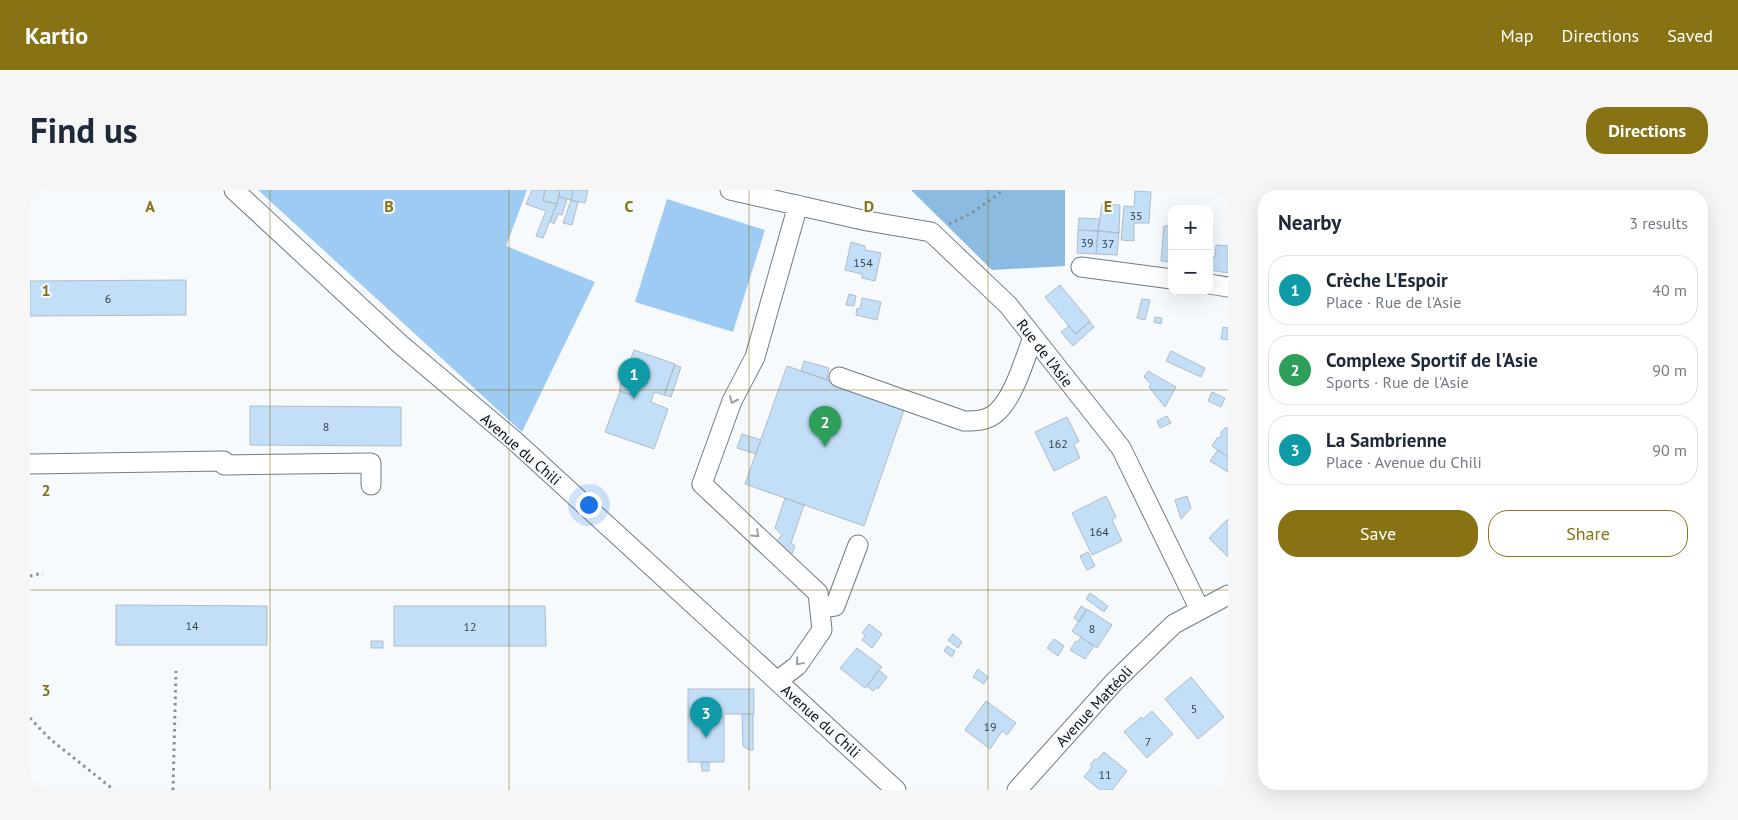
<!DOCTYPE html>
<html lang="en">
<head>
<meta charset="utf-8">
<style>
  body { margin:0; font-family:"PT Sans",sans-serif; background:#f6f6f7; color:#1f2937 }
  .controls { position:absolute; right:15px; top:15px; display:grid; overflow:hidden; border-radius:10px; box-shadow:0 5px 20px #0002 }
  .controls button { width:45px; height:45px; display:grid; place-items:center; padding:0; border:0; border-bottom:1px solid #e0e1e3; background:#fff; color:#1f2937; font:25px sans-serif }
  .you { position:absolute; left:558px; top:314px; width:18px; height:18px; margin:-12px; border:4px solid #fff; border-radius:50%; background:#1a73e8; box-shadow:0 0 0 8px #1a73e833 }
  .badge { display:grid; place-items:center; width:32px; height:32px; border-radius:50%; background:#877214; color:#fff; font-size:16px; font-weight:700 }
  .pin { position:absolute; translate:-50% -41px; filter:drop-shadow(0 1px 2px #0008) }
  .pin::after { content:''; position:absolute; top:26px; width:18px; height:15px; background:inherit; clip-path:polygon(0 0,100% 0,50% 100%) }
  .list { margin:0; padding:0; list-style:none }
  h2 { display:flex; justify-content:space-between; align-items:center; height:65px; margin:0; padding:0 20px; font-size:21px }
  h2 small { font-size:16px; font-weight:400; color:#747a83 }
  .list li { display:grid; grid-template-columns:32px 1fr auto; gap:15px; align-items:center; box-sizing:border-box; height:70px; margin:0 10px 10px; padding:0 10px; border:1px solid #e0e1e3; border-radius:20px }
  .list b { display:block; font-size:19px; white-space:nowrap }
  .list p { margin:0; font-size:16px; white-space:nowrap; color:#747a83 }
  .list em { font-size:16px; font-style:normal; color:#747a83 }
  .actions { display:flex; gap:10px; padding:15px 20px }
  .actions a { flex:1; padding:11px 0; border:1px solid #877214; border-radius:20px; text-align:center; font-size:18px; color:#877214 }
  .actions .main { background:#877214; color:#fff }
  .map { position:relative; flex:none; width:1198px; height:600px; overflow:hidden; border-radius:20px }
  header { display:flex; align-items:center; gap:30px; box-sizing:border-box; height:70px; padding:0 25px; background:#877214; color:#fff }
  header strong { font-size:24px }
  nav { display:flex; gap:28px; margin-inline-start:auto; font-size:18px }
  .intro { display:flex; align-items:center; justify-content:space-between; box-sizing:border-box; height:120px; padding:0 30px }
  h1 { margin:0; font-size:35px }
  .button { padding:12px 22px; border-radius:20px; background:#877214; color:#fff; font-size:18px; font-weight:700 }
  main { display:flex; gap:30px; padding:0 30px }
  aside { flex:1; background:#fff; border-radius:20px; box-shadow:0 5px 20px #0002 }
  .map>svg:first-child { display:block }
  .green { fill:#9ecbf3 }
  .forest { fill:#8cbbe2 }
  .building { fill:#c3dff8; stroke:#afbcc8 }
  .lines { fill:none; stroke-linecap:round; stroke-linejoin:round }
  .minor-casing { stroke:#6f7c87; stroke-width:21 }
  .path { stroke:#8a8e91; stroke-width:3; stroke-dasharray:2.5 4; stroke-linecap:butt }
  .minor { stroke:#fff; stroke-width:19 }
  .oneway { stroke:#9d9fa1 }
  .grid { fill:none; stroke:#877214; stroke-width:1; stroke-opacity:0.55 }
  .labels { text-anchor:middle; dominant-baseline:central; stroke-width:4; stroke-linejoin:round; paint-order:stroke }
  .number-label { font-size:12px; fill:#39444d }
  .street-label { font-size:15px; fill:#0b1014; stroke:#f7fafc }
  .grid-label { font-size:16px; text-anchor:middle; font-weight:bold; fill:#877214; stroke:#f7fafc; stroke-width:4; stroke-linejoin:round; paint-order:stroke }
</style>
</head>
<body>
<header>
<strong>Kartio</strong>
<nav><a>Map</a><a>Directions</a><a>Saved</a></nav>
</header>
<div class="intro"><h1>Find us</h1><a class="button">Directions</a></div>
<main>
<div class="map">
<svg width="1198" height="600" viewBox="0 0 1198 600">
  <rect width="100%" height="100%" fill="#f7fafc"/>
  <path class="green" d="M228 0H497L476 56 565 92 492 242Z
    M637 9 735 40 703 142 605 112Z"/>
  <path class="forest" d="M881 0H1035V76L962 80Z"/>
  <path class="building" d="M502 0H515L513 11 527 14 513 48 506 46 516 21 496 14Z
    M515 0H530L527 14 513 11Z
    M530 0H543L541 10 529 7Z
    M543 0H558L555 13 541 10Z
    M1105 1 1121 2 1119 33H1104V51L1091 50 1094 16 1104 17Z
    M529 7 537 9 532 25 528 24 524 34 520 31Z
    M541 10 548 12 542 35 533 33Z
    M1072 14 1090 15 1089 43 1068 41Z
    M1049 28 1070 29 1068 41 1048 40Z
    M1134 36H1142V72L1131 71Z
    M1048 40 1068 41 1066 64 1047 63Z
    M1068 41 1089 43 1087 65 1066 64Z
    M821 52 835 56V60L851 63 845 91 832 88V84L815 80Z
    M1186 55 1198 56V83L1180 80 1182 67H1185Z
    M156 90V125L0 126V91Z
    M1030 95 1060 131 1045 144 1015 107Z
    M819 104 826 106 824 116 816 115Z
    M832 108 851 112 847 130 826 125 827 118 830 119Z
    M1112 109 1120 110 1115 130 1107 128Z
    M1125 127 1132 128 1131 134 1124 132Z
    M1060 132 1064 137 1043 156 1031 142 1039 136 1045 144Z
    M1193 137 1198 138V150L1191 149Z
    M604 160 645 174 634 205 624 202 621 212 638 219 624 259 575 242 590 201 601 205 604 195 593 191Z
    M1141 161 1175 178 1171 187 1136 171Z
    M774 171 799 178 797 190 771 181Z
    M645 175 651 177 641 207 634 205Z
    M757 176 875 217 834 336 715 294Z
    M1118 181 1146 197 1135 217 1119 197 1121 194 1114 187Z
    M592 190 604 195 601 205 589 201Z
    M1182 202 1195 208 1191 217 1178 211Z
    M220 216 371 217V256L220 255Z
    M1137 226 1141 233 1130 238 1127 231Z
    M1037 227 1049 251 1044 254 1050 268 1024 281 1005 242Z
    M1195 238H1198V248L1196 250 1198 252V267L1182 256 1187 248 1191 247V242Z
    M712 244 731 250 726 264 707 258Z
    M1188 260 1198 267V282L1180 271Z
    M1076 306 1086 327 1082 330 1092 351 1062 365 1042 323Z
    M1157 306 1161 318 1151 329 1145 310Z
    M755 308 774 315 761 353 765 356 761 366 746 352 752 345 745 338Z
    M1198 329V367L1179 348Z
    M1058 362 1065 376 1057 380 1050 366Z
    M1060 403 1078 416 1074 422 1056 409Z
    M86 415 237 416V455H86Z
    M364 416H515L516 456H364Z
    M1051 416 1057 420 1049 432 1044 428Z
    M1057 419 1082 435 1067 458 1042 441Z
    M839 434 852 444 842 458 832 450 835 446 832 443Z
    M923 444 932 452 928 458 918 450Z
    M1051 447 1064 456 1055 469 1040 460 1046 451 1048 452Z
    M1024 449 1034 456 1028 466 1017 458Z
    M341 451H353V458H341Z
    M917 456 925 461 922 467 914 461Z
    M827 458 852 477 835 498 810 478Z
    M948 479 958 487 954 494 943 487Z
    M849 480 857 487 848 499 847 497 843 501 837 496Z
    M1161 487 1194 527 1168 549 1135 509Z
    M658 499H724V524H694V572H658Z
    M956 511 986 533 977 545 972 541 960 559 935 540Z
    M1122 521 1143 544 1117 568 1094 542 1111 527 1113 529Z
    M712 524H723V560H719L713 556Z
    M1074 562 1097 581 1082 600H1070L1054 587 1062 577 1060 575 1065 569 1067 570Z
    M671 572H679V581H672Z"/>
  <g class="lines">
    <defs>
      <path id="minor" d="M204 0 370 154 486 252 866 600
        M700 0 837 31 901 42 978 115 1091 258 1170 420
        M1051 77 1142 89
        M1179 94 1198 97
        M809 187 934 231C945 231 958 231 967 222 984 207 995 168 1003 147
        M0 274 194 271
        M194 275 341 273V295
        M790 418 805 416 828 355
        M747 491 767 476 792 440 788 403 672 294 702 211 725 167 768 15
        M987 600 1084 492 1144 434 1198 405"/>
    </defs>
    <use href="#minor" class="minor-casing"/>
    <path class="path" d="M919 34 940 24 974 0
      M0 386 13 383
      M0 528 20 549 84 600
      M143 600 146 481"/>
    <use href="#minor" class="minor"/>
  </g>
  <defs><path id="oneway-chevron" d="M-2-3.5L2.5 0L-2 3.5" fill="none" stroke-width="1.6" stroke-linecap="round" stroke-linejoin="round" transform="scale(1.25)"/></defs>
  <g class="oneway">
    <use href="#oneway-chevron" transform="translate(703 210) rotate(114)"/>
    <use href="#oneway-chevron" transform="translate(726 344) rotate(43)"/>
    <use href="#oneway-chevron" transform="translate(769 472) rotate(130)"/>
  </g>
  <path class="grid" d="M240 0V600M479 0V600M719 0V600M958 0V600M0 200H1198M0 400H1198"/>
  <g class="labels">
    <g class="number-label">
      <text x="1106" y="25">35</text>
      <text x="1057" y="52">39</text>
      <text x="1078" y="53">37</text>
      <text x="833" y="72">154</text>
      <text x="78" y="108">6</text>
      <text x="296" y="236">8</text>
      <text x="1028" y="253">162</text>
      <text x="1069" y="341">164</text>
      <text x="162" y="435">14</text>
      <text x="440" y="436">12</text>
      <text x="1062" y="438">8</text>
      <text x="1164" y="518">5</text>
      <text x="960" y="536">19</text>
      <text x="1118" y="551">7</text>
      <text x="1075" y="584">11</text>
    </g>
    <g class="street-label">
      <text transform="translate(1015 163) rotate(52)">Rue de l'Asie</text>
      <text transform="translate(491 259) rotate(41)">Avenue du Chili</text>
      <text transform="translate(1064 516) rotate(-47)">Avenue Mattéoli</text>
      <text transform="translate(791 531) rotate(42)">Avenue du Chili</text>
    </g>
  </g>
  <g class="grid-label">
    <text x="120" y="22">A</text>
    <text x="359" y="22">B</text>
    <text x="599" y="22">C</text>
    <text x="839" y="22">D</text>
    <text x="1078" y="22">E</text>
    <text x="16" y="106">1</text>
    <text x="16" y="306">2</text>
    <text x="16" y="506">3</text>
  </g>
</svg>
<div class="controls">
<button>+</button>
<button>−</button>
</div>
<div class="you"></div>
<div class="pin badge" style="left:604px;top:209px;background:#0f9aa8">1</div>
<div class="pin badge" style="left:795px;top:257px;background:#2e9e5b">2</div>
<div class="pin badge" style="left:676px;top:548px;background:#0f9aa8">3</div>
</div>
<aside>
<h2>Nearby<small>3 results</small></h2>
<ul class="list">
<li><span class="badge" style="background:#0f9aa8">1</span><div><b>Crèche L'Espoir</b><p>Place · Rue de l'Asie</p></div><em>40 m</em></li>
<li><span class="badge" style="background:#2e9e5b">2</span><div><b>Complexe Sportif de l'Asie</b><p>Sports · Rue de l'Asie</p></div><em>90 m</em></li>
<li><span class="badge" style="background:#0f9aa8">3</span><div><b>La Sambrienne</b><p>Place · Avenue du Chili</p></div><em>90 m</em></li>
</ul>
<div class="actions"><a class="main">Save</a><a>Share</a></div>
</aside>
</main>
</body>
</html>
